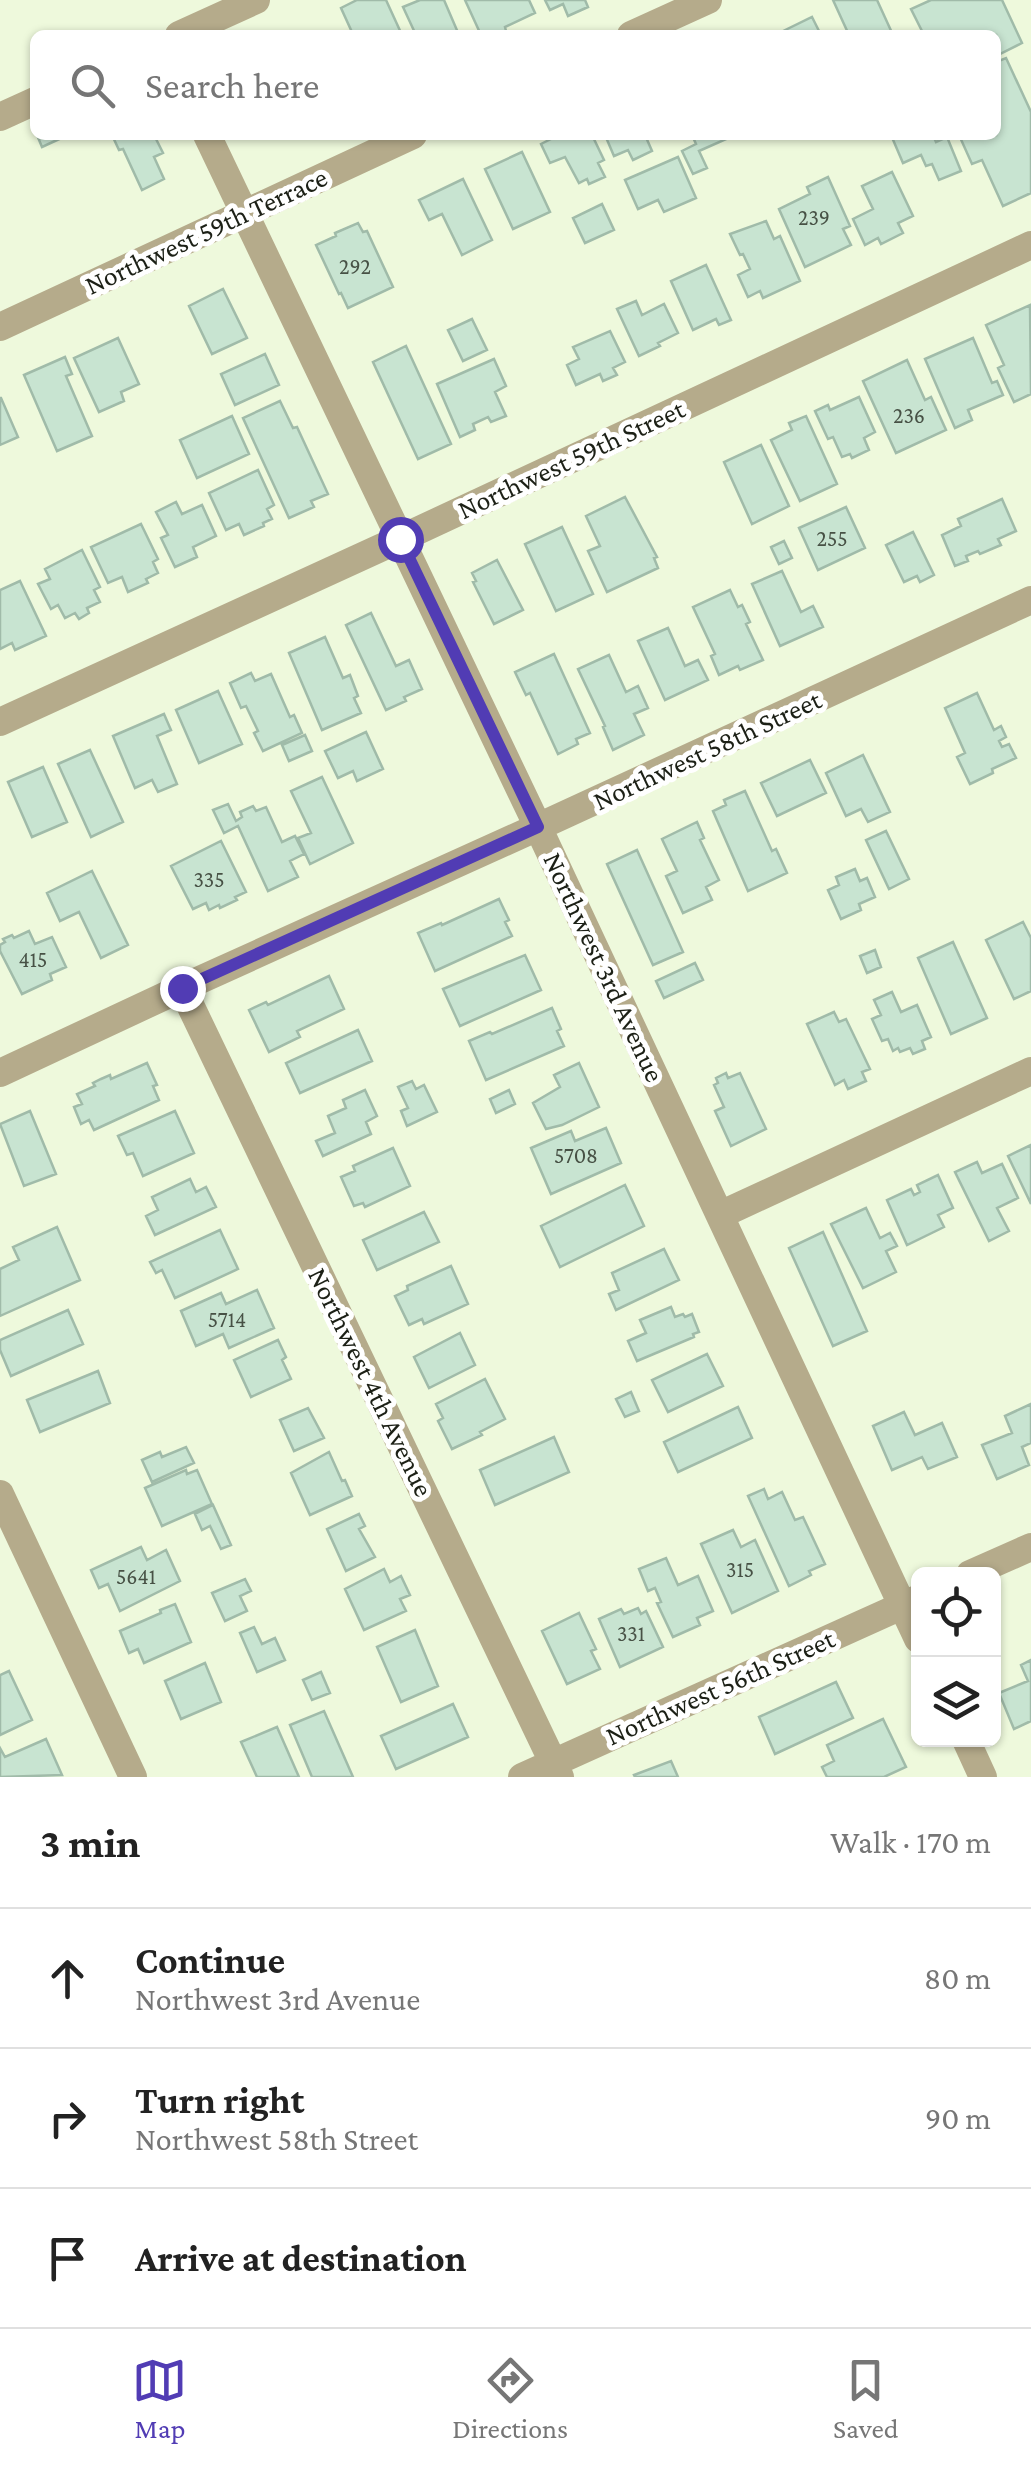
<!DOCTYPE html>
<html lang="en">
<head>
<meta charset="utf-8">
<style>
  body { margin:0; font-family:"Crimson Pro",serif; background:#f6f6f6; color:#222 }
  .controls { position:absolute; right:30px; bottom:30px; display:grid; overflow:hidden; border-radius:15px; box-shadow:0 2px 8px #0004 }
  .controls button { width:90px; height:90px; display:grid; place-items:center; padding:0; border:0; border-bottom:2px solid #e0e0e0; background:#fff; color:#222; font:50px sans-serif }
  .stop { position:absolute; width:30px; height:30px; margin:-22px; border:8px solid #513cb4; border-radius:50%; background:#fff }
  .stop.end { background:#513cb4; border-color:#fff; box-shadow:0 2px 10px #0008 }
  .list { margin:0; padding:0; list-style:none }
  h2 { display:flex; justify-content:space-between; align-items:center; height:130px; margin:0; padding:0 40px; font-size:42px }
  h2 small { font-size:32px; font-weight:400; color:#767676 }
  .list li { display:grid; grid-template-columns:65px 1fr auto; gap:30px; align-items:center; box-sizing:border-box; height:140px; padding:0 40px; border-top:2px solid #e0e0e0 }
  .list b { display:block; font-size:38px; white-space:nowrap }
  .list p { margin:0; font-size:32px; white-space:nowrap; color:#767676 }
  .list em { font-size:32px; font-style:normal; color:#767676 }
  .icon { flex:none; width:55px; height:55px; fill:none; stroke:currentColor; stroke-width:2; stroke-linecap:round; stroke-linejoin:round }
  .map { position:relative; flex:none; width:1031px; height:1777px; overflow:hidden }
  .search { position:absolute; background:#fff; box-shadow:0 2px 8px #0004; left:30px; right:30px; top:30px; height:110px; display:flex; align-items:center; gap:25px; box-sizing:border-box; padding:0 35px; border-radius:15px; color:#767676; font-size:38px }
  .sheet { height:550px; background:#fff }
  nav { display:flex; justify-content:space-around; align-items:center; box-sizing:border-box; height:140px; border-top:2px solid #e0e0e0; background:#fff; font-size:28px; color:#767676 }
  nav a { display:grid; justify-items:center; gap:5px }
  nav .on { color:#513cb4 }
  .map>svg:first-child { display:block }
  .building { fill:#c8e4d1; stroke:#a0bba9; stroke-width:2.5 }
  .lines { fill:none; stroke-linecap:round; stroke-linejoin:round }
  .street { stroke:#b5ab8b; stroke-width:28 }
  .route { stroke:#513cb4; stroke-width:12 }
  .labels { text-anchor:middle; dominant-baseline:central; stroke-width:10; stroke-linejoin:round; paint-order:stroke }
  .number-label { font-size:22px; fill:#475145 }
  .street-label { font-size:28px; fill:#1c2016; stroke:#fff }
</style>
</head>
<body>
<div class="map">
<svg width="1031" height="1777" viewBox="0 0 1031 1777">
  <rect width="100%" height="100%" fill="#eef9dc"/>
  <path class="building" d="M357 0H386L402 35H346L345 33 351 30 341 8Z
    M420 0H444L459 35H416L403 7Z
    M465 0H529L535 13 505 27 506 31 498 35H481Z
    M545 0H585L588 7 568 16 563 4 550 10Z
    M833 0H877L893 35H849Z
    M931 0H1002L1022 43 996 56V35H924L911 9Z
    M812 17 821 35H775Z
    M1006 58 1031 112V193L1003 206 982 160 972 164 959 135H996V62Z
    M37 135H68L42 147Z
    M112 135H154L163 153 154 157 164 179 142 190 123 149 119 150Z
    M559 135H592L604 160 598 163 605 177 589 184 587 179 579 183 565 157 550 163 541 144Z
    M605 135H645L652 151 633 160 628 150 614 156Z
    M692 135H730L731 137 699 151 707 168 693 174 682 151 696 144Z
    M891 135H933L936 142 947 137 961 171 939 180 932 164 926 166 921 155 903 163Z
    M522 152 550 212 513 229 485 169Z
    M678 157 696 198 664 212 658 200 638 209 625 180Z
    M892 172 913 216 898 223 903 233 881 244 878 238 865 245 853 219 873 209 862 186Z
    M828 177 850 226 843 229 851 245 805 267 779 209 810 194 807 187Z
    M463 179 492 240 462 255 442 214 429 220 419 200Z
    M602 204 614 230 585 243 573 218Z
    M766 221 774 239 780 236 800 281 763 298 760 291 748 297 738 275 750 269 743 254 740 255 730 234Z
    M358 223 363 232 367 231 393 287 348 308 341 293 339 294 316 245 336 236 335 233Z
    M706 265 731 320 719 325 716 319 693 330 671 281Z
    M223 289 247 338 212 354 189 306Z
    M636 301 642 315 664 304 678 333 658 343 660 346 639 356 617 309Z
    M1030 305 1031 394 1014 402 998 368 1004 365 986 325Z
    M472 319 487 350 463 361 448 330Z
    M610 331 625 362 613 368 617 375 603 381 600 374 576 385 567 365 579 359 573 347Z
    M118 338 139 384 121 392 124 401 99 412 74 358Z
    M973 338 992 383 997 381 1003 395 968 410 972 420 955 428 925 359Z
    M406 346 451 444 418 459 373 362Z
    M265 354 279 385 235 405 221 374Z
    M65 357 72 374 66 376 92 436 57 451 24 375Z
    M494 359 506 386 495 392 506 416 491 422 488 417 473 424 475 430 460 437 437 384Z
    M907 360 925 400 931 397 946 430 896 453 863 381Z
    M859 397 875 432 864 438 869 450 852 458 850 454 842 457 833 437 828 439 815 411 828 405 830 410Z
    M1 398 18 437 0 445V398Z
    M280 401 293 428 297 427 328 494 311 501 314 507 289 518 243 418Z
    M232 416 249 454 197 478 180 440Z
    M806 416 837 484 800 501 771 440 792 430 789 423Z
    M761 445 789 506 752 524 724 462Z
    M258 470 274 505 267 509 272 519 263 523 264 526 244 535 239 524 226 530 209 493Z
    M625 497 657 557 654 558 658 568 607 592 588 551 600 546 586 516Z
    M1002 499 1016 531 998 539 1001 545 980 554 978 551 966 556 968 561 955 566 942 535 961 526 958 519Z
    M176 502 182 514 202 505 216 536 193 547 197 557 175 567 161 538 168 535 156 512Z
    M846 507 865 548 818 570 799 528Z
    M141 524 158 559 153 562 158 573 146 579 148 583 128 592 122 577 108 583 91 547Z
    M562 527 593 594 556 611 525 544Z
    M913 532 934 575 920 582 917 576 904 582 886 545Z
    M784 541 792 558 779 564 771 547Z
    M82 550 100 587 94 590 100 602 87 608 89 613 79 619 75 613 65 618 58 605 51 609 38 584 50 579 45 569Z
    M497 560 523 610 494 624 473 582 476 581 472 573Z
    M782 571 801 612 813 606 823 627 780 646 752 584Z
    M20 581 46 636 15 650 12 643 0 649V590Z
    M730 590 738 607 742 605 750 622 746 624 763 660 740 670 738 666 719 675 711 656 715 654 693 607Z
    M371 613 396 666 409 660 422 689 404 697 406 701 386 710 346 625Z
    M668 628 685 666 698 660 708 680 665 700 638 641Z
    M325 637 343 678 350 675 358 696 354 698 361 713 322 730 289 653Z
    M554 654 590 733 576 739 578 744 558 754 530 693 526 695 515 672Z
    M609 655 626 692 638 686 648 708 634 714 644 735 613 750 603 727 605 726 578 669Z
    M251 673 255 681 271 674 290 717 294 715 302 733 263 751 254 733 258 731 246 706 241 708 230 683Z
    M218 691 242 744 199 763 176 710Z
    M977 693 994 730 1001 726 1006 737 999 741 1002 747 1009 744 1016 758 992 769 993 773 970 784 957 757 965 753 945 708Z
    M164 714 171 730 157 736 177 784 158 792 152 780 135 788 113 736Z
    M366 732 383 769 357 781 353 771 338 778 325 751Z
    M305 735 312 751 289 761 282 745Z
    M90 750 123 822 91 837 58 764Z
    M863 755 890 812 868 822 861 809 846 816 826 773Z
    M810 760 826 793 777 816 761 783Z
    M43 767 67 822 32 837 8 782Z
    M322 777 353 843 310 864 298 838 311 833 291 791Z
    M745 791 772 851 776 849 787 873 748 891 713 811 726 805 724 800Z
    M228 804 236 821 242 817 240 812 253 806 256 811 266 807 282 842 295 836 304 854 290 861 298 877 268 891 238 826 224 833 213 810Z
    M697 822 704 838 700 840 719 880 706 887 712 900 683 913 666 876 677 871 662 839Z
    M886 831 909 879 889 889 866 840Z
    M221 841 246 892 235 897 237 900 220 908 219 905 209 910 206 903 193 909 171 866Z
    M637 850 683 952 653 965 607 864Z
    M855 869 860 881 867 878 875 897 859 904 861 910 841 919 828 890 839 885 836 877Z
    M92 871 128 945 101 958 79 912 60 921 47 893Z
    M499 899 509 920 505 922 512 936 435 971 418 933 441 923 442 925Z
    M1023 922 1031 938V991L1014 999 986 940Z
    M29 931 35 944 52 937 66 967 50 974 52 980 22 994 0 951V945L5 942 3 939 12 935 14 938Z
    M953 942 987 1018 951 1034 918 958Z
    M875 950 881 967 867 973 860 956Z
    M525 955 541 990 460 1026 443 989Z
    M695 963 703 980 664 998 656 981Z
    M329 976 344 1009 297 1031 300 1037 269 1052 249 1010 266 1002 268 1005Z
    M892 992 901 1012 917 1005 931 1037 922 1041 925 1049 913 1054 910 1048 900 1052 898 1048 893 1051 888 1039 882 1041 872 1019 881 1015 874 1000Z
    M552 1008 561 1029 557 1031 564 1046 486 1080 469 1041 490 1032 492 1034Z
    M834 1012 839 1022 846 1019 870 1069 862 1072 866 1081 848 1089 844 1080 835 1085 807 1024Z
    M358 1030 372 1061 300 1093 286 1063Z
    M147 1063 157 1085 153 1086 159 1100 94 1130 89 1120 81 1124 74 1107 82 1104 77 1094 95 1086 93 1083 101 1079 110 1075 111 1079Z
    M579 1063 599 1107 562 1125 546 1129 533 1103 560 1087 554 1075Z
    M726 1073 728 1078 740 1073 766 1129 731 1146 715 1111 724 1107 714 1085 718 1083 716 1078Z
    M412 1081 416 1089 424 1085 437 1112 407 1126 401 1111 408 1108 398 1087Z
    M365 1090 377 1116 366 1122 371 1134 323 1156 316 1141 335 1133 328 1116 346 1108 343 1100Z
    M509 1090 515 1104 496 1113 490 1099Z
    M30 1111 56 1174 24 1186 0 1124Z
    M175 1111 194 1153 143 1176 133 1153 127 1155 118 1136Z
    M606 1128 621 1163 551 1194 531 1148 571 1131 575 1141Z
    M1031 1145V1204L1008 1156Z
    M393 1148 410 1186 365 1207 363 1203 354 1206 341 1177 355 1171 353 1166Z
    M977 1162 982 1173 1002 1164 1018 1198 997 1208 1009 1231 989 1241 955 1172Z
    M938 1175 953 1208 938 1215 944 1227 907 1245 887 1200 911 1189 914 1195 920 1192 917 1185Z
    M190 1179 196 1192 206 1187 216 1207 155 1235 146 1216 158 1210 152 1197Z
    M625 1185 644 1226 560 1267 541 1226Z
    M866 1208 880 1238 890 1233 897 1246 886 1251 896 1272 863 1288 831 1224Z
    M424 1212 439 1242 377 1270 363 1240Z
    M57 1227 80 1280 0 1316V1269L19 1260 13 1247Z
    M220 1230 238 1269 175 1298 162 1270 156 1273 150 1262Z
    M823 1232 867 1331 833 1346 789 1248Z
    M664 1249 679 1280 616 1310 609 1294 619 1290 612 1273Z
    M451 1266 468 1304 424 1324 422 1319 409 1325 395 1296 408 1290 407 1286Z
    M257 1290 274 1328 229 1348 223 1334 196 1346 181 1311 221 1293 226 1304Z
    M671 1307 675 1317 683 1314 685 1317 692 1314 699 1332 693 1334 694 1337 637 1361 628 1341 646 1333 640 1320Z
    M68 1310 83 1344 11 1376 0 1350V1340Z
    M460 1333 475 1365 429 1388 414 1357Z
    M278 1340 286 1357 282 1360 291 1379 251 1397 234 1360Z
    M707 1354 723 1386 668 1412 652 1380Z
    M98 1371 110 1403 40 1432 27 1400Z
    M485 1379 505 1419 480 1432 482 1435 452 1449 438 1421 443 1418 436 1404Z
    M631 1392 639 1411 625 1417 616 1399Z
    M1031 1404V1443L1022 1447 1029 1465 997 1479 982 1445 1012 1433 1005 1416Z
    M738 1407 752 1438 678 1472 664 1442Z
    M308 1408 324 1438 294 1451 280 1420Z
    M904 1412 915 1435 942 1423 957 1457 928 1469 922 1457 892 1470 873 1426Z
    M554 1437 569 1472 495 1505 480 1470Z
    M186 1447 194 1463 152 1482 142 1460 160 1452 162 1457Z
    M329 1452 342 1481 345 1480 352 1496 310 1515 291 1473Z
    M186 1470 187 1474 197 1470 212 1504 162 1526 145 1488Z
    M764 1489 768 1499 782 1492 795 1520 803 1517 825 1564 809 1571 811 1575 789 1586 748 1496Z
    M213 1505 231 1545 221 1549 210 1526 202 1530 195 1514Z
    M359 1514 365 1526 359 1529 375 1557 346 1571 327 1529Z
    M733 1530 741 1547 755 1540 778 1591 732 1613 701 1544Z
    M141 1547 147 1560 166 1550 180 1581 120 1611 108 1584 99 1588 91 1570Z
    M666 1558 678 1585 698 1576 713 1611 697 1618 700 1625 673 1637 657 1603 661 1602 655 1588 648 1591 639 1569Z
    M384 1569 390 1582 401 1576 410 1595 400 1599 406 1611 364 1630 345 1589Z
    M245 1579 251 1591 240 1596 247 1611 225 1621 212 1593Z
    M175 1604 191 1642 144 1663 138 1649 129 1653 120 1631 161 1613 160 1610Z
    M638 1608 641 1614 646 1611 663 1647 620 1667 599 1619 621 1609 624 1614Z
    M579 1613 596 1649 591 1651 600 1669 567 1684 542 1631Z
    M254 1627 262 1644 275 1638 285 1660 257 1672 240 1633Z
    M415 1630 438 1686 401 1702 377 1647Z
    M1031 1660V1721L1014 1729 999 1693 1028 1681 1021 1665Z
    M205 1663 221 1702 181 1719 165 1681Z
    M9 1671 32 1720 0 1735V1675Z
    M321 1672 330 1693 312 1700 303 1680Z
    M836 1682 853 1718 775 1754 759 1717Z
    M453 1704 468 1737 396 1769 381 1736Z
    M324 1711 353 1777H312L290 1725Z
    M883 1719 906 1767 884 1777H827L822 1767 834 1761 827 1745Z
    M277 1727 299 1777H257L241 1742Z
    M46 1739 62 1775 0 1777V1748L5 1757Z
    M671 1761 678 1777H635L634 1775Z"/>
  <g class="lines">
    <path class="street" d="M179 35 256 0
      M631 35 708 0
      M0 117 35 101
      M207 135 538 827 918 1639
      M0 327 413 135
      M0 722 400 539 1031 245
      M182 988 560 1777
      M0 1073 182 988 538 827 1031 600
      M720 1215 1031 1071
      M0 1494 133 1777
      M970 1574 1031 1547
      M966 1740 983 1777
      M522 1777 917 1599"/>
  </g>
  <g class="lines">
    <path class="route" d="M182 988 538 827 400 539"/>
  </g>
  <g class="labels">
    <g class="number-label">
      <text x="814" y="217">239</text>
      <text x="355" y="266">292</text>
      <text x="909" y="415">236</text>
      <text x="832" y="538">255</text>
      <text x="209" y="879">335</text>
      <text x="33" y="959">415</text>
      <text x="576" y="1155">5708</text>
      <text x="227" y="1319">5714</text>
      <text x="740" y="1569">315</text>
      <text x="136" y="1576">5641</text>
      <text x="631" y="1633">331</text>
    </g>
    <g class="street-label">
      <text transform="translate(206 231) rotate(-25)">Northwest 59th Terrace</text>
      <text transform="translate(571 459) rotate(-25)">Northwest 59th Street</text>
      <text transform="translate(707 750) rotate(-25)">Northwest 58th Street</text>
      <text transform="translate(604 967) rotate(65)">Northwest 3rd Avenue</text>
      <text transform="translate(371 1382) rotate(64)">Northwest 4th Avenue</text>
      <text transform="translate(720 1687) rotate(-24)">Northwest 56th Street</text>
    </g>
  </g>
</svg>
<div class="controls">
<button><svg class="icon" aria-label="locate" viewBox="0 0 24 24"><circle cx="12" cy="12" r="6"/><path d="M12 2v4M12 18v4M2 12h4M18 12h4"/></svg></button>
<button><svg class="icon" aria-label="layers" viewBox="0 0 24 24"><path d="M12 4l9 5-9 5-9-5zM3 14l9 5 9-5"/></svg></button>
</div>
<div class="stop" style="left:400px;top:539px"></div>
<div class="stop end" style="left:182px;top:988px"></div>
<div class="search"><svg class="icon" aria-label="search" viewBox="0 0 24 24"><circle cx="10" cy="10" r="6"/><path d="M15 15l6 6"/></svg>Search here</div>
</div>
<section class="sheet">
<h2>3 min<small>Walk · 170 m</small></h2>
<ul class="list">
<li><svg class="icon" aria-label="ahead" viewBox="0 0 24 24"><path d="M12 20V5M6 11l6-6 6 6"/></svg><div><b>Continue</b><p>Northwest 3rd Avenue</p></div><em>80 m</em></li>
<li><svg class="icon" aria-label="right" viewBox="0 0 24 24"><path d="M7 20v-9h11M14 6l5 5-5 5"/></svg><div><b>Turn right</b><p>Northwest 58th Street</p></div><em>90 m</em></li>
<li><svg class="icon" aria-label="arrive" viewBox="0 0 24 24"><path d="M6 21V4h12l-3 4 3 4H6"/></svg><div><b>Arrive at destination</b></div></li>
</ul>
</section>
<nav>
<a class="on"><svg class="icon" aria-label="map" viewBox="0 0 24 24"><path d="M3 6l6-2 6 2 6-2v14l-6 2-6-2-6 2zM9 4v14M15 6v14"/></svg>Map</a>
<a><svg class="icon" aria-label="directions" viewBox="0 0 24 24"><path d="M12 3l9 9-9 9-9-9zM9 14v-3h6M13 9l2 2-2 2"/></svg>Directions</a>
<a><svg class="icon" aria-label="saved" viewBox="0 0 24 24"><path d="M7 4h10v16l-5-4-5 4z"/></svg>Saved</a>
</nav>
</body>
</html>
